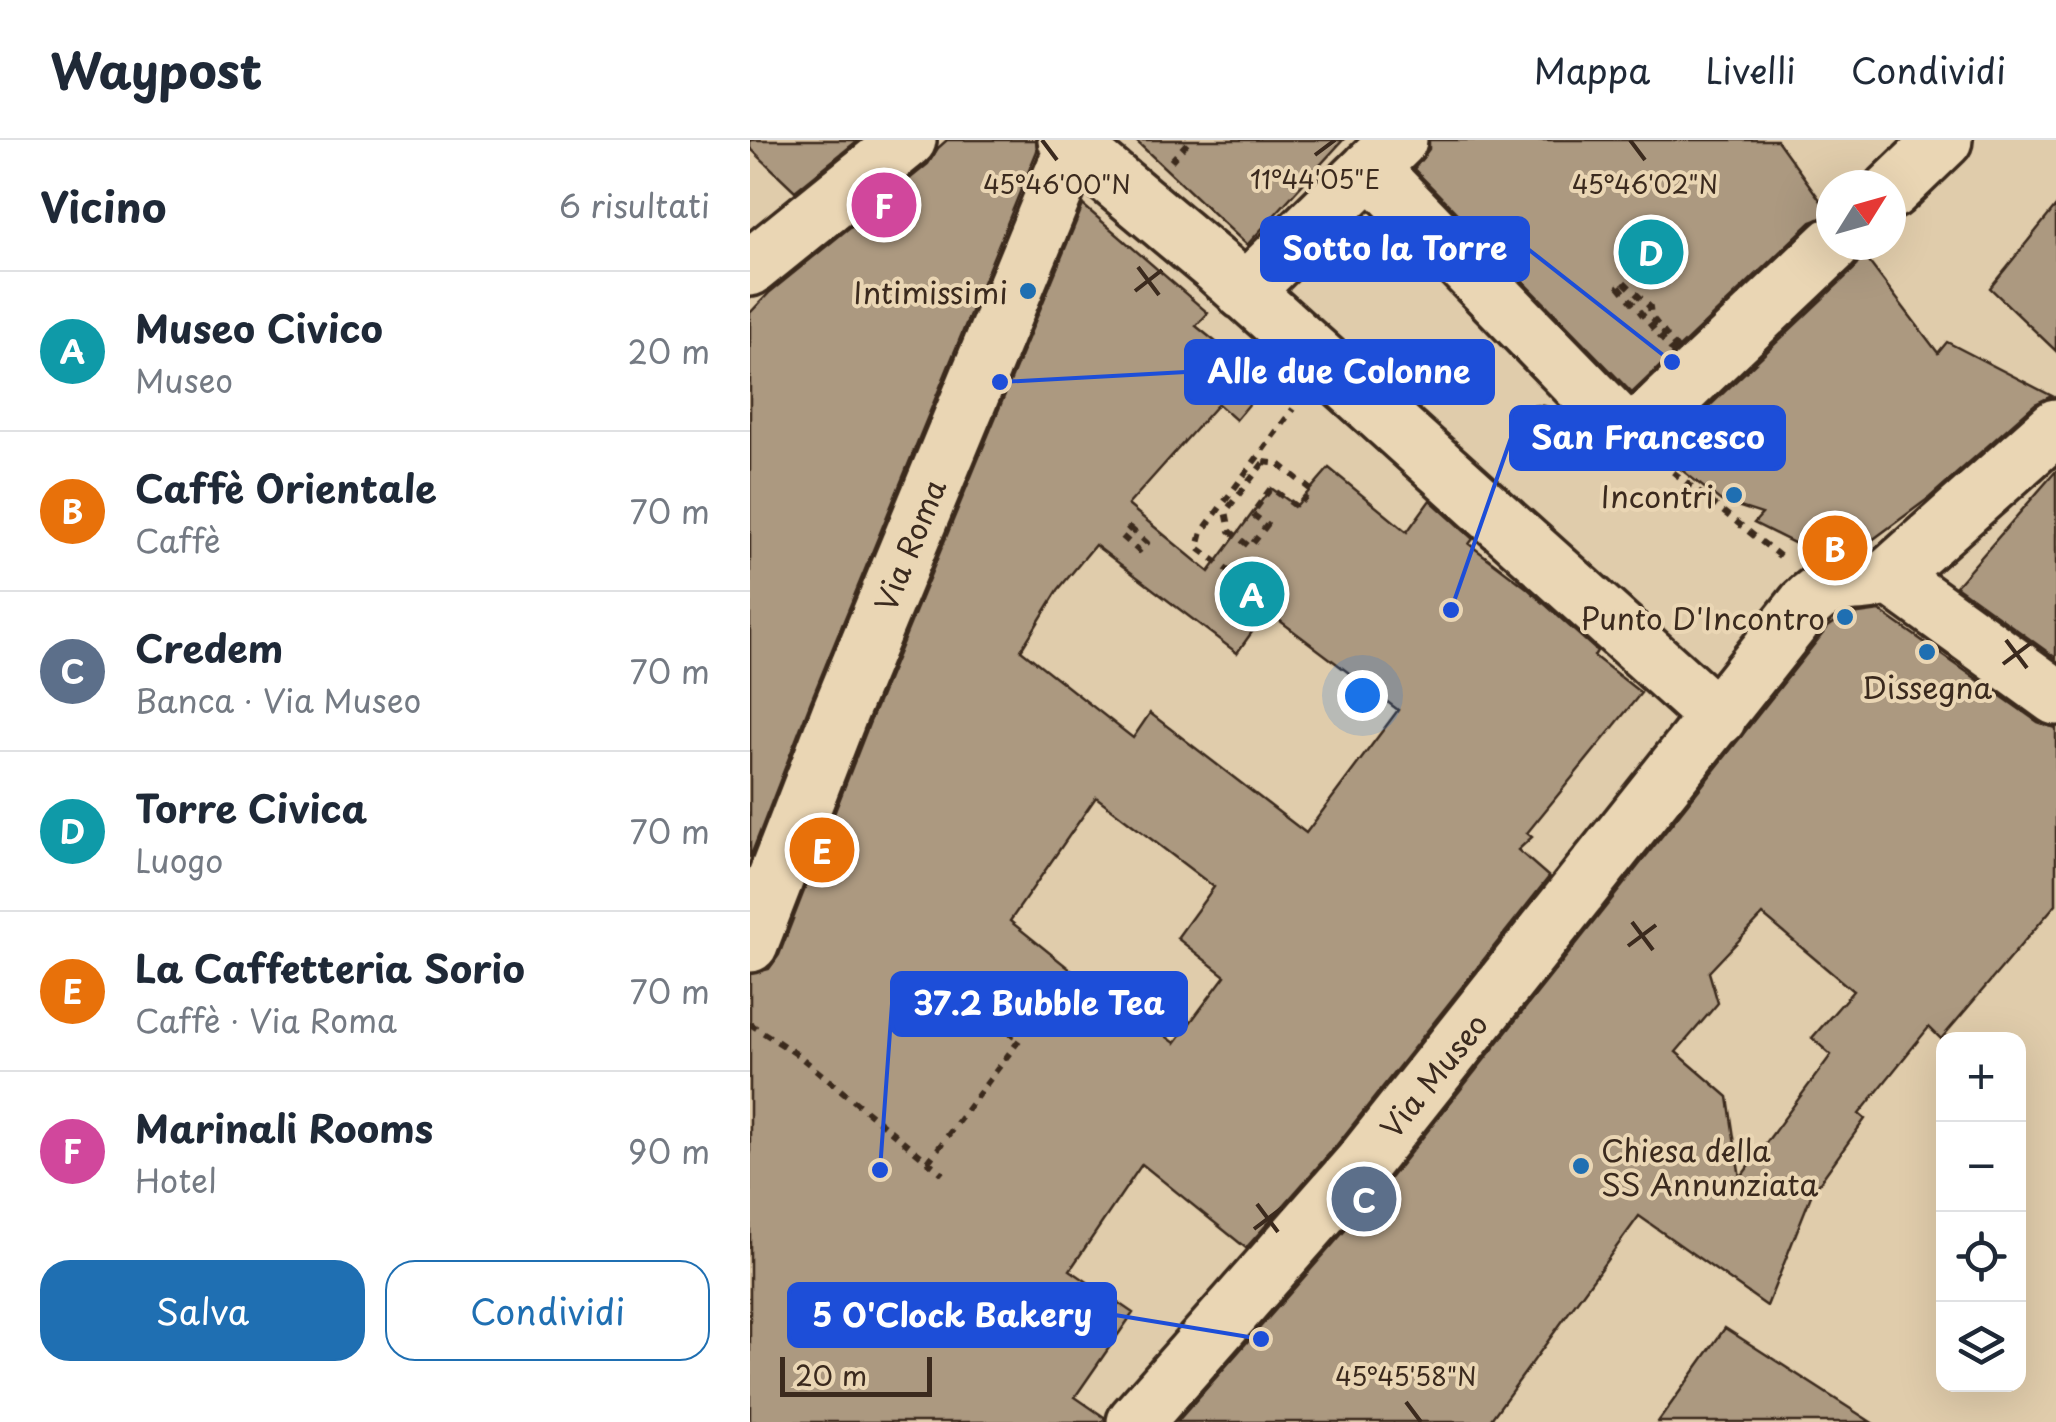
<!DOCTYPE html>
<html lang="it">
<head>
<meta charset="utf-8">
<style>
  body { margin:0; font-family:"Playpen Sans",sans-serif; background:#f2f2f3; color:#1f2937 }
  .controls { position:absolute; right:30px; bottom:30px; display:grid; overflow:hidden; border-radius:20px; box-shadow:0 10px 40px #0002 }
  .controls button { width:90px; height:90px; display:grid; place-items:center; padding:0; border:0; border-bottom:2px solid #e0e1e3; background:#fff; color:#1f2937; font:50px sans-serif }
  .compass { position:absolute; left:1066px; top:30px; width:90px; height:90px; border-radius:50%; background:#fff; box-shadow:0 10px 40px #0002; rotate:53deg }
  .scale { position:absolute; left:30px; bottom:25px; width:152px; box-sizing:border-box; padding-left:10px; border:5px solid #3b2a1e; border-top:0; font-size:28px; line-height:35px; white-space:nowrap; color:#3b2a1e; -webkit-text-stroke:8px #ead6b4; paint-order:stroke }
  .you { position:absolute; left:612px; top:555px; width:35px; height:35px; margin:-25px; border:8px solid #fff; border-radius:50%; background:#1a73e8; box-shadow:0 0 0 15px #1a73e833 }
  .badge { display:grid; place-items:center; width:65px; height:65px; border-radius:50%; background:#1f6fb2; color:#fff; font-size:32px; font-weight:700 }
  .pin { position:absolute; translate:-50% -50%; border:5px solid #fff; box-shadow:0 2px 10px #0006 }
  .list { margin:0; padding:0; list-style:none }
  h2 { display:flex; justify-content:space-between; align-items:center; height:130px; margin:0; padding:0 40px; font-size:42px }
  h2 small { font-size:32px; font-weight:400; color:#747a83 }
  .list li { display:grid; grid-template-columns:65px 1fr auto; gap:30px; align-items:center; box-sizing:border-box; height:160px; padding:0 40px; border-top:2px solid #e0e1e3 }
  .list b { display:block; font-size:38px; white-space:nowrap }
  .list p { margin:0; font-size:32px; white-space:nowrap; color:#747a83 }
  .list em { font-size:32px; font-style:normal; color:#747a83 }
  .actions { display:flex; gap:20px; padding:30px 40px }
  .actions a { flex:1; padding:22px 0; border:2px solid #1f6fb2; border-radius:30px; text-align:center; font-size:35px; color:#1f6fb2 }
  .actions .main { background:#1f6fb2; color:#fff }
  .icon { flex:none; width:55px; height:55px; fill:none; stroke:currentColor; stroke-width:2; stroke-linecap:round; stroke-linejoin:round }
  .map { position:relative; flex:none; width:1306px; height:1282px; overflow:hidden }
  header { display:flex; align-items:center; gap:60px; box-sizing:border-box; height:140px; padding:0 50px; background:#fff; border-bottom:2px solid #e0e1e3 }
  header strong { font-size:48px }
  nav { display:flex; gap:55px; margin-inline-start:auto; font-size:35px }
  main { display:flex }
  aside { flex:1; background:#fff }
  .map>svg:first-child { display:block }
  .water { fill:#98856d; stroke:#73614d; stroke-width:2.5 }
  .lines { fill:none; stroke-linecap:round; stroke-linejoin:round }
  .shore { stroke:#604e3e; stroke-width:2.5 }
  .building { fill:#ac9980; stroke:#3b2a1e; stroke-width:2.5; fill-rule:evenodd }
  .minor-casing { stroke:#3b2a1e; stroke-width:62 }
  .path { stroke:#3b2a1e; stroke-width:6; stroke-dasharray:8 8; stroke-linecap:butt }
  .minor { stroke:#ead6b4; stroke-width:55 }
  .ticks { fill:none; stroke:#3b2a1e; stroke-width:4 }
  .poi-dot { fill:#1f6fb2; stroke:#ead6b4; stroke-width:4 }
  .labels { text-anchor:middle; dominant-baseline:central; stroke-width:8; stroke-linejoin:round; paint-order:stroke }
  .poi-label { font-size:30px; fill:#3b2a1e; stroke:#ead6b4; text-anchor:end }
  .street-label { font-size:30px; fill:#3b2a1e; stroke:#ead6b4 }
  .ticks-label { font-size:25px; text-anchor:middle; fill:#3b2a1e; stroke:#ead6b4; stroke-width:8; stroke-linejoin:round; paint-order:stroke }
  .leader { fill:none; stroke:#1d4ed8; stroke-width:4 }
  .callout-dot { fill:#1d4ed8; stroke:#ead6b4; stroke-width:4 }
  .callout { fill:#1d4ed8; stroke:#1d4ed8; stroke-width:4 }
  .callout-label { font-size:32px; text-anchor:middle; font-weight:bold; fill:#fff }
</style>
</head>
<body>
<header>
<strong>Waypost</strong>
<nav><a>Mappa</a><a>Livelli</a><a>Condividi</a></nav>
</header>
<main>
<aside>
<h2>Vicino<small>6 risultati</small></h2>
<ul class="list">
<li><span class="badge" style="background:#0f9aa8">A</span><div><b>Museo Civico</b><p>Museo</p></div><em>20 m</em></li>
<li><span class="badge" style="background:#e8710a">B</span><div><b>Caffè Orientale</b><p>Caffè</p></div><em>70 m</em></li>
<li><span class="badge" style="background:#5c6f8a">C</span><div><b>Credem</b><p>Banca · Via Museo</p></div><em>70 m</em></li>
<li><span class="badge" style="background:#0f9aa8">D</span><div><b>Torre Civica</b><p>Luogo</p></div><em>70 m</em></li>
<li><span class="badge" style="background:#e8710a">E</span><div><b>La Caffetteria Sorio</b><p>Caffè · Via Roma</p></div><em>70 m</em></li>
<li><span class="badge" style="background:#d1479c">F</span><div><b>Marinali Rooms</b><p>Hotel</p></div><em>90 m</em></li>
</ul>
<div class="actions"><a class="main">Salva</a><a>Condividi</a></div>
</aside>
<div class="map">
<svg width="1306" height="1282" viewBox="0 0 1306 1282">
  <rect width="100%" height="100%" fill="#e0ccab"/>
  <filter id="ink" filterUnits="userSpaceOnUse"><feTurbulence type="fractalNoise" baseFrequency=".01" numOctaves="2"/><feDisplacementMap in="SourceGraphic" scale="20" xChannelSelector="R" yChannelSelector="G"/><feConvolveMatrix kernelMatrix="1 2 1 2 8 2 1 2 1" color-interpolation-filters="sRGB"/></filter>
  <g filter="url(#ink)">
    <path class="water" d="M759 294a29 29 0 1 1 58 0a29 29 0 1 1-58 0Z"/>
    <g class="lines">
      <path class="shore" d="M770 294a18 18 0 1 1 36 0a18 18 0 1 1-36 0Z"/>
    </g>
    <path class="building" d="M0 0H107V1L45 51 0 8Z
      M197 0H286L287 11 61 561 0 718V173L20 152 178 24 188 8Z
      M385 0H593L497 105Z
      M679 0H1027L1081 75 1061 82 882 253 664 29 679 9Z
      M333 65 458 173 446 186 517 243 486 280 468 264 378 365 459 432 521 348 546 366 579 328 657 392 680 360 723 399 719 404 777 448 847 511 844 516 891 553 777 693 782 697 768 710 799 737 586 1006 496 1108 392 1024 320 1130 383 1173 325 1257 354 1277 355 1282H0V834L19 829 29 815 119 584ZM345 405 487 513 517 471 648 570 556 693 400 573 383 598 271 510 308 450ZM346 657 464 747 427 798 475 836 425 903 334 836 332 839 260 781Z
      M1306 66V211L1240 148Z
      M1113 114 1188 213 1197 202 1302 256 1285 264 1179 358 1106 412 1072 417 1004 383 1012 374 971 361 910 313 1105 128Z
      M1306 331V518L1206 446Z
      M1130 471 1288 582 1306 588V764L1191 899 1179 887 1109 974 1115 979 1062 1053 1017 1166 889 1076 739 1282H427L634 1046 1078 487 1094 476ZM1013 775 1103 851 1062 898 1081 915 990 1038 978 957 926 912 968 863 959 832Z
      M975 1188 1121 1282H908Z"/>
    <g class="lines">
      <defs>
        <path id="minor" d="M316 0 469 128 968 578
          M620 28 881 297 1083 105
          M1141 51 1194 0
          M0 128 158 0
          M494 152 649 0
          M1139 436 1306 557
          M0 804 90 572 323 8
          M385 1282 610 1026 1055 465C1087 432 1104 451 1139 436L1306 287"/>
      </defs>
      <use href="#minor" class="minor-casing"/>
      <path class="path" d="M421 21 440 0
        M874 142 900 167 901 176 939 224 935 227 869 146Z
        M514 322 529 324 561 350 547 367 521 348 502 374 517 385 500 407 480 391 476 371Z
        M923 332 1031 417
        M380 388 397 403 389 411 372 396Z
        M481 433 448 408 452 392 543 269
        M0 884 48 915 193 1034
        M178 1022 270 899 250 888"/>
      <use href="#minor" class="minor"/>
    </g>
  </g>
  <path class="ticks" d="M292 0 307 20M880 0 895 20M565 15 585 0M388 127 409 155M385 151 412 130M1256 500 1277 528M1253 524 1281 503M882 782 903 810M878 806 906 785M507 1064 528 1092M504 1089 532 1068M656 1262 671 1282"/>
  <g class="poi-dot">
    <circle cx="278" cy="151" r="10"/>
    <circle cx="984" cy="355" r="10"/>
    <circle cx="1095" cy="477" r="10"/>
    <circle cx="1177" cy="512" r="10"/>
    <circle cx="831" cy="1026" r="10"/>
  </g>
  <g class="labels">
    <g class="poi-label">
      <text x="258" y="151">Intimissimi</text>
      <text x="964" y="355">Incontri</text>
      <text x="1075" y="477">Punto D'Incontro</text>
      <text x="1177" y="546" text-anchor="middle">Dissegna</text>
      <text x="851" y="1009" text-anchor="start">Chiesa della<tspan x="851" dy="34">SS Annunziata</tspan></text>
    </g>
    <g class="street-label">
      <text transform="translate(159 405) rotate(-68)">Via Roma</text>
      <text transform="translate(683 935) rotate(-51)">Via Museo</text>
    </g>
  </g>
  <g class="ticks-label">
    <text x="565" y="49">11°44'05"E</text>
    <text x="307" y="54">45°46'00"N</text>
    <text x="895" y="54">45°46'02"N</text>
    <text x="656" y="1246">45°45'58"N</text>
  </g>
  <path class="leader" d="M922 222L778 109M250 242L436 232M701 470L761 298M130 1030L142 864M511 1199L365 1175"/>
  <g class="callout-dot">
    <circle cx="922" cy="222" r="10"/>
    <circle cx="250" cy="242" r="10"/>
    <circle cx="701" cy="470" r="10"/>
    <circle cx="130" cy="1030" r="10"/>
    <circle cx="511" cy="1199" r="10"/>
  </g>
  <g class="callout">
    <rect x="512" y="78" width="266" height="62" rx="10"/>
    <rect x="436" y="201" width="307" height="62" rx="10"/>
    <rect x="761" y="267" width="273" height="62" rx="10"/>
    <rect x="142" y="833" width="294" height="62" rx="10"/>
    <rect x="39" y="1144" width="326" height="62" rx="10"/>
  </g>
  <g class="callout-label">
    <text x="645" y="120">Sotto la Torre</text>
    <text x="589" y="243">Alle due Colonne</text>
    <text x="898" y="309">San Francesco</text>
    <text x="289" y="875">37.2 Bubble Tea</text>
    <text x="202" y="1187">5 O'Clock Bakery</text>
  </g>
</svg>
<div class="controls">
<button>+</button>
<button>−</button>
<button><svg class="icon" aria-label="locate" viewBox="0 0 24 24"><circle cx="12" cy="12" r="6"/><path d="M12 2v4M12 18v4M2 12h4M18 12h4"/></svg></button>
<button><svg class="icon" aria-label="layers" viewBox="0 0 24 24"><path d="M12 4l9 5-9 5-9-5zM3 14l9 5 9-5"/></svg></button>
</div>
<svg class="compass" viewBox="-18 -18 36 36"><path d="M0-13l5 13h-10z" fill="#e53935"/><path d="M0 13l5-13h-10z" fill="#747a83"/></svg>
<div class="scale">20 m</div>
<div class="you"></div>
<div class="pin badge" style="left:502px;top:454px;background:#0f9aa8">A</div>
<div class="pin badge" style="left:1085px;top:408px;background:#e8710a">B</div>
<div class="pin badge" style="left:614px;top:1059px;background:#5c6f8a">C</div>
<div class="pin badge" style="left:901px;top:112px;background:#0f9aa8">D</div>
<div class="pin badge" style="left:72px;top:710px;background:#e8710a">E</div>
<div class="pin badge" style="left:134px;top:65px;background:#d1479c">F</div>
</div>
</main>
</body>
</html>
